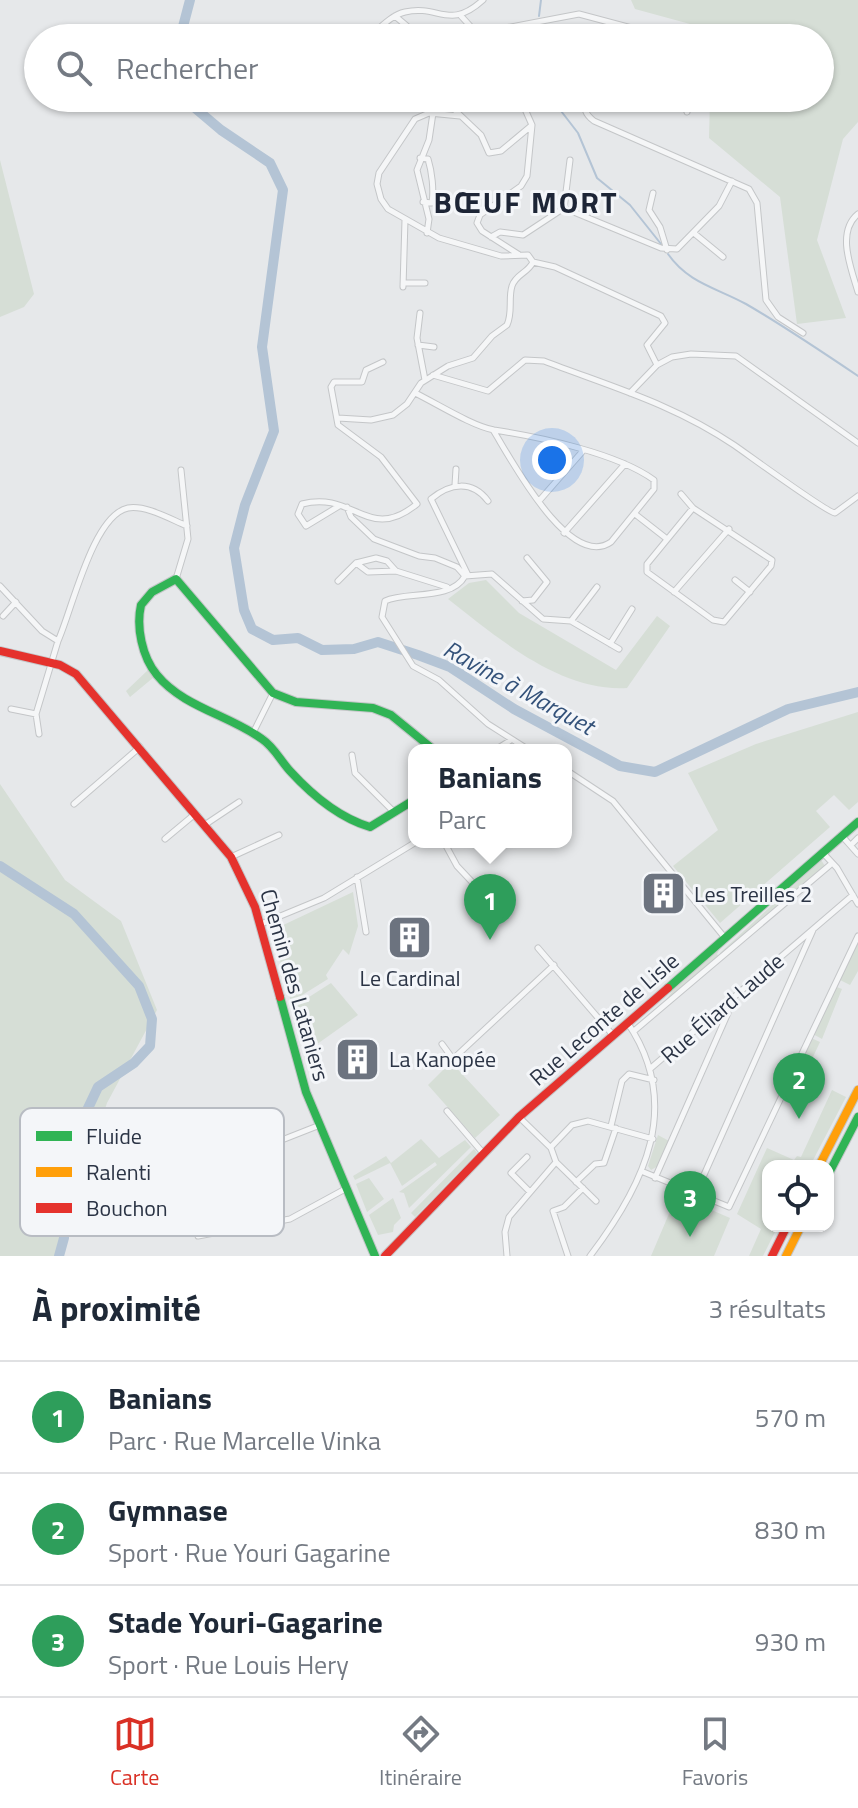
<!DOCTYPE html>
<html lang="fr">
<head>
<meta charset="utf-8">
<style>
  body { margin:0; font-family:"Titillium Web",sans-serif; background:#f2f2f3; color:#1f2937 }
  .controls { position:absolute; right:24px; bottom:24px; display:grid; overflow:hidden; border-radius:16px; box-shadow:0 2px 6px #0004 }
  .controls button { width:72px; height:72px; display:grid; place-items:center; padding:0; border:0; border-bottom:2px solid #e0e1e3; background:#fff; color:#1f2937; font:40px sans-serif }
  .you { position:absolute; left:552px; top:460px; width:28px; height:28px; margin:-20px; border:6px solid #fff; border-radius:50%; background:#1a73e8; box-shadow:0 0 0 12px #1a73e833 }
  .badge { display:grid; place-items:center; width:52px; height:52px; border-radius:50%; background:#d93025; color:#fff; font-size:26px; font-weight:700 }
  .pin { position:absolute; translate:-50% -66px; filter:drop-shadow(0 2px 4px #0008) }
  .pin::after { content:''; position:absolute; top:42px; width:28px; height:24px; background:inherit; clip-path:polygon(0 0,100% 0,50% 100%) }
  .popup { position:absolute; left:408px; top:744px; width:164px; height:104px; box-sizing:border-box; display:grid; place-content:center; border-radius:16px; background:#fff; filter:drop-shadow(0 2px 6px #0005); font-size:26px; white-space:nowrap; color:#747a83 }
  .popup b { font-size:30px; color:#1f2937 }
  .popup::after { content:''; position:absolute; left:50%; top:100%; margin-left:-16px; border:16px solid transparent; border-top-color:#fff }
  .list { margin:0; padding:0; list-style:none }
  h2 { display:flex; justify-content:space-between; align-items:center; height:104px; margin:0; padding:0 32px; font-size:34px }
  h2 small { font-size:26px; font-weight:400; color:#747a83 }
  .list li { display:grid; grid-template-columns:52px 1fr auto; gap:24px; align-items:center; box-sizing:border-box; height:112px; padding:0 32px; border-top:2px solid #e0e1e3 }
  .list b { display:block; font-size:30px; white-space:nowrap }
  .list p { margin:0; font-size:26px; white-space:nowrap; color:#747a83 }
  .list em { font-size:26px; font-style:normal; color:#747a83 }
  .icon { flex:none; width:44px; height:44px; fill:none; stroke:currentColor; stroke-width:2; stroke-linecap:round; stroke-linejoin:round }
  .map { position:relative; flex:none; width:858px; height:1256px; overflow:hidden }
  .search { position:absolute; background:#fff; box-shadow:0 2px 6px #0004; left:24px; right:24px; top:24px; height:88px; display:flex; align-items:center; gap:20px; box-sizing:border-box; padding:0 28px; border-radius:44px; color:#747a83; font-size:30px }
  .sheet { height:440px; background:#fff }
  nav { display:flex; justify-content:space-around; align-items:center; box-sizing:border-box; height:112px; border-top:2px solid #e0e1e3; background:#fff; font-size:22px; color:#747a83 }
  nav a { display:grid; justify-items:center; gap:4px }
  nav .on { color:#d93025 }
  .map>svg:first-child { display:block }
  .green { fill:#d6ded6 }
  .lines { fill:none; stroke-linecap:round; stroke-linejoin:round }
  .stream { stroke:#b4c4d5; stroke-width:2 }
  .river { stroke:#b4c4d5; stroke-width:10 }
  .street-casing { stroke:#c4c6c8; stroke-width:7 }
  .fast-casing { stroke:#c4c6c8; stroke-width:10 }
  .slow-casing { stroke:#c4c6c8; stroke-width:10 }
  .jam-casing { stroke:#c4c6c8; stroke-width:10 }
  .street { stroke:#f5f6f7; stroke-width:5 }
  .fast { stroke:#30b455; stroke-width:8 }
  .slow { stroke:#ff9f0a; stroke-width:8 }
  .jam { stroke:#e5322d; stroke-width:8 }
  .labels { text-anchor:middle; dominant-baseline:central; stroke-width:6; stroke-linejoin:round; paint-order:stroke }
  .poi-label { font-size:22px; fill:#2b3445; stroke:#f4f6f9; text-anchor:start }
  .street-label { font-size:22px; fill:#2b3445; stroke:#f4f6f9 }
  .water-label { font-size:24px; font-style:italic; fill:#34527a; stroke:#f4f6f9 }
  .district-label { font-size:30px; font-weight:bold; letter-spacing:2px; fill:#1d2536; stroke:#f4f6f9 }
  .key { fill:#f4f6f9; stroke:#b8bcc3; stroke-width:2 }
  .key-label { font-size:22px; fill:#2b3445 }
</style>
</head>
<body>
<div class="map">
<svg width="858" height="1256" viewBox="0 0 858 1256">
  <rect width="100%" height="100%" fill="#e6e8ea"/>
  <path class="green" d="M631 0H858V122L843 139 817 240 846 318 797 324 780 197 709 138 710 98H820V38H712V30L635 9Z
    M0 160 34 294 24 307 0 317Z
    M486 580 519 613 616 670 657 616 670 626 627 688C560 692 498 638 448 599L469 583Z
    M148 670 154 677 130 697 126 691Z
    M858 712V802L849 810 834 795 816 811 830 827 720 923 673 866 718 830 688 773 756 744Z
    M0 784 65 880 121 921 157 1010 107 1103 69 1216 63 1256H0Z
    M821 860 825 866 722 956 720 953Z
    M353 892 358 926 349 955 343 949 326 975 328 979 291 1002 273 934 277 928Z
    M858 940V971L850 985 838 979Z
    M721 947 717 954 719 957 662 1006 674 989Z
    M331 983 358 1015 306 1052 298 1004Z
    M834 986 842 989 822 1039 811 1033Z
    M809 1037 820 1042 806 1072 797 1063Z
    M451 1062 500 1115 475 1138 428 1085Z
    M832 1090 846 1097 810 1166H768V1226H778L763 1256H749L761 1229 737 1214 767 1148 794 1160 797 1156 801 1157Z
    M658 1135 669 1141 658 1166 651 1170 648 1166Z
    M421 1139 439 1158 465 1140 471 1147 409 1208 404 1193 399 1192 437 1165 435 1162 402 1186 390 1163 355 1180 353 1176 386 1156 391 1163Z
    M474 1149 477 1153 415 1217 411 1213Z
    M369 1178 384 1199 367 1212 356 1184Z
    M677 1195 730 1218 714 1256H651Z
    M393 1198 401 1218 394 1225 393 1232 378 1235 369 1215Z"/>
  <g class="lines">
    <path class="stream" d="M539 16 541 0
      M536 38 539 25
      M551 98 578 133 597 178 630 205 661 244
      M668 254C688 283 717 288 746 304 784 326 821 351 858 376"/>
    <path class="river" d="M180 38 190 0
      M188 98 195 108 221 130 270 163 283 190 262 347 274 431 245 505 234 548 244 610 252 629 273 640 298 638 322 650 354 649 378 642 418 655 450 667 514 709 620 766 655 772 788 709 858 692
      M0 866 74 914 139 986 152 1019 150 1046 134 1063 98 1087 73 1140 62 1199 64 1238 59 1256"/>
    <defs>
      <path id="street" d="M395 16 421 38
        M461 16 472 28 484 32 579 14 669 38
        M506 29 509 38
        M368 38C379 29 391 15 405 12 439 4 449 31 483 0
        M442 98 481 135 489 153 501 151 531 126
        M589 98C581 107 586 115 594 121L749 189 757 203 766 300 778 317 803 333
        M683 98 687 112
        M460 116 429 113 415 119 379 173 377 184 381 199 388 209 439 238 501 256 528 255 533 262 555 267 661 316 665 323 647 345 657 365
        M420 158 428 159C432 172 434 190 432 203L423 202
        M653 193 649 210 660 227 667 250
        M564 208 570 160
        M858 214C836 232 851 268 858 292
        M427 233 429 219 417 170 429 140 433 113
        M695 234 723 257
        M491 237 500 232 523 235 564 208 661 248 677 249 719 206 732 181
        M518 254 482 231 477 223 480 215 521 186 527 176 532 125 520 98
        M403 283H425
        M403 287 405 220
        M420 313 417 338 425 380
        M418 345 434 347
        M433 375 488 391 525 360 544 361C612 387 673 404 734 445 750 456 826 512 835 513L858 496
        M415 393C436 403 472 426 494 430 539 437 617 453 654 480V489L611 542C569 571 510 457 493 430
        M630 393 657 365 672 357 691 354 736 356 858 443
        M338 418 371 420 393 415 407 404 421 383 448 366 473 358 492 336 507 325C513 312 508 299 512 286 516 274 528 273 533 262
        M455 485 456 469
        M681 494 693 508
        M539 501 582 452
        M339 506 306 526 298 514 302 504C354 490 368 544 417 504L381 457 338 425 331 387 334 382H362L366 370 383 362
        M347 507 351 517 374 539 419 556 435 558 457 567 465 576
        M693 508 772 560 771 566 724 622 713 620 647 572V564Z
        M635 514 667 539
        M564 533 625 464
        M356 563 368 572 396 571
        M468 575 431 499C450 483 472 480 488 501
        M465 576C451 601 407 591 385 601L382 617 413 666 439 680 488 724 529 750
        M465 576 492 574 543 619 571 621 619 649
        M176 579 188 539 181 470
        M735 580 750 592
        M338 581 356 563 376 558 387 561 396 571 447 587
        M0 586 42 631 58 641 36 714 39 734
        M674 592 729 529
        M522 601 533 600 547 582 527 558
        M3 616 16 602
        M571 621 597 587
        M58 641C72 610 93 515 128 508 146 505 170 519 187 526
        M610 644 632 609
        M11 709 36 714
        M253 733 273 693
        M495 750 511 740
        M352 755 355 773 395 813
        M566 770 613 801 725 938
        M74 804 140 747
        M206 824 239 802
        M842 836 858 854
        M165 839 195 814
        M444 842 457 866 489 900
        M851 845 858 838
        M823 853 837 868 858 904
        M231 857 279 835
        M357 877 366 932
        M261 924 324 898 416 842
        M538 948 612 1034
        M634 1031 830 865
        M442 1044 453 1059 554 965
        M651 1068 853 895
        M447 1111 483 1153
        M611 1126 622 1081 629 1074 654 1080
        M551 1147 572 1125 588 1121 653 1139
        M527 1157 511 1173 530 1192
        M202 1161 264 1147 320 1125
        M556 1162 596 1201
        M641 1171 729 1207 858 936
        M655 1178 728 1013 727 1003
        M576 1182 595 1164 604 1163 616 1128
        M695 1195 813 930
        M198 1236 290 1219 347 1188
        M507 1256 505 1232 509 1217 556 1162 551 1148 519 1117
        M568 1256 553 1211 564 1207 583 1188
        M590 1256C644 1185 684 1105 627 1022"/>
      <path id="fast" d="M414 800 370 827C340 818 311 794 290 771 280 760 274 747 262 739 229 715 183 707 157 675 142 657 136 627 141 605L152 592 176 579 273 693 296 702 373 708 391 715 434 750
        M668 988 858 822
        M280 997 306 1092 375 1256
        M828 1175 858 1117"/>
      <path id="slow" d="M819 1166 858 1090
        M786 1256 801 1226"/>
      <path id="jam" d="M0 651 60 665 76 674 231 857 255 907 280 997
        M385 1256 519 1117 668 988
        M772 1256 787 1226"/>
    </defs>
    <use href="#street" class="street-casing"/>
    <use href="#fast" class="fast-casing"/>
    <use href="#slow" class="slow-casing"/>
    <use href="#jam" class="jam-casing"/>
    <use href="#street" class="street"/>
    <use href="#fast" class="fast"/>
    <use href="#slow" class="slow"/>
    <use href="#jam" class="jam"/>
  </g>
  <defs>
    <symbol id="building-square" viewBox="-11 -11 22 22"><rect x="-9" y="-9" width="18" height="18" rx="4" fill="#6c737f" stroke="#f4f6f9"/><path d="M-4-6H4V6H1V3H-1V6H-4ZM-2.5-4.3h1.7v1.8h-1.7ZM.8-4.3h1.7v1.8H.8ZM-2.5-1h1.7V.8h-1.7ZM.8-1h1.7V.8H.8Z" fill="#fff"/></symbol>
  </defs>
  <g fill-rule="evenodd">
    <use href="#building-square" x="638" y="868" width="51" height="51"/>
    <use href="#building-square" x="384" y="912" width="51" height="51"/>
    <use href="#building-square" x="332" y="1034" width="51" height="51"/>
  </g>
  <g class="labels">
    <g class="poi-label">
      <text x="694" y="894">Les Treilles 2</text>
      <text x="410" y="978" text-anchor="middle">Le Cardinal</text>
      <text x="389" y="1059">La Kanopée</text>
    </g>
    <g class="street-label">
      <text transform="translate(295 985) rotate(74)">Chemin des Lataniers</text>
      <text transform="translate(722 1008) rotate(-41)">Rue Éliard Laude</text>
      <text transform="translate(604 1019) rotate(-41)">Rue Leconte de Lisle</text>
    </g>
    <g class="water-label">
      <text transform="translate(519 687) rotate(29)">Ravine à Marquet</text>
    </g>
    <g class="district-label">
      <text x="526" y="202">BŒUF MORT</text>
    </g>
  </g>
  <rect x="20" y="1108" width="264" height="128" rx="12" class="key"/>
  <rect x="36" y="1131" width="36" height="10" fill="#30b455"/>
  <rect x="36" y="1167" width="36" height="10" fill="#ff9f0a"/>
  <rect x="36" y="1203" width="36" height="10" fill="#e5322d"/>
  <g class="key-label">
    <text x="86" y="1144">Fluide</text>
    <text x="86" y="1180">Ralenti</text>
    <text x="86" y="1216">Bouchon</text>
  </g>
</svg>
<div class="controls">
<button><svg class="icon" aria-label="locate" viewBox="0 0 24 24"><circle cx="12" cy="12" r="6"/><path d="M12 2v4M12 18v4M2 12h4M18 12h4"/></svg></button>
</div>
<div class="you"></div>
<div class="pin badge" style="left:490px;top:940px;background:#2e9e5b">1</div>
<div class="popup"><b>Banians</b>Parc</div>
<div class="pin badge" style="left:799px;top:1119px;background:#2e9e5b">2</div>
<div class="pin badge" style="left:690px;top:1237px;background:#2e9e5b">3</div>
<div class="search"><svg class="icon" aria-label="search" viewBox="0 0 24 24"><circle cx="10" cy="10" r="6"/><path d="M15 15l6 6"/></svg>Rechercher</div>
</div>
<section class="sheet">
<h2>À proximité<small>3 résultats</small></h2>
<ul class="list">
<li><span class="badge" style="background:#2e9e5b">1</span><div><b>Banians</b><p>Parc · Rue Marcelle Vinka</p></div><em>570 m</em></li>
<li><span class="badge" style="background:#2e9e5b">2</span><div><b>Gymnase</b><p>Sport · Rue Youri Gagarine</p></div><em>830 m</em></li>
<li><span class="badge" style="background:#2e9e5b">3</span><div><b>Stade Youri-Gagarine</b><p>Sport · Rue Louis Hery</p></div><em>930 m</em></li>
</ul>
</section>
<nav>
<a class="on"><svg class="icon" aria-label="map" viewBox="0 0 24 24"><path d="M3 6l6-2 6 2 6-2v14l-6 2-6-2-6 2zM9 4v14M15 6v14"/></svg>Carte</a>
<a><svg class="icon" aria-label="directions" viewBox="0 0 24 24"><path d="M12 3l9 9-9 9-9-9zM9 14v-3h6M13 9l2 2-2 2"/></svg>Itinéraire</a>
<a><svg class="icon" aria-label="saved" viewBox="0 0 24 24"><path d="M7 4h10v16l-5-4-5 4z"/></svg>Favoris</a>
</nav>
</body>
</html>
